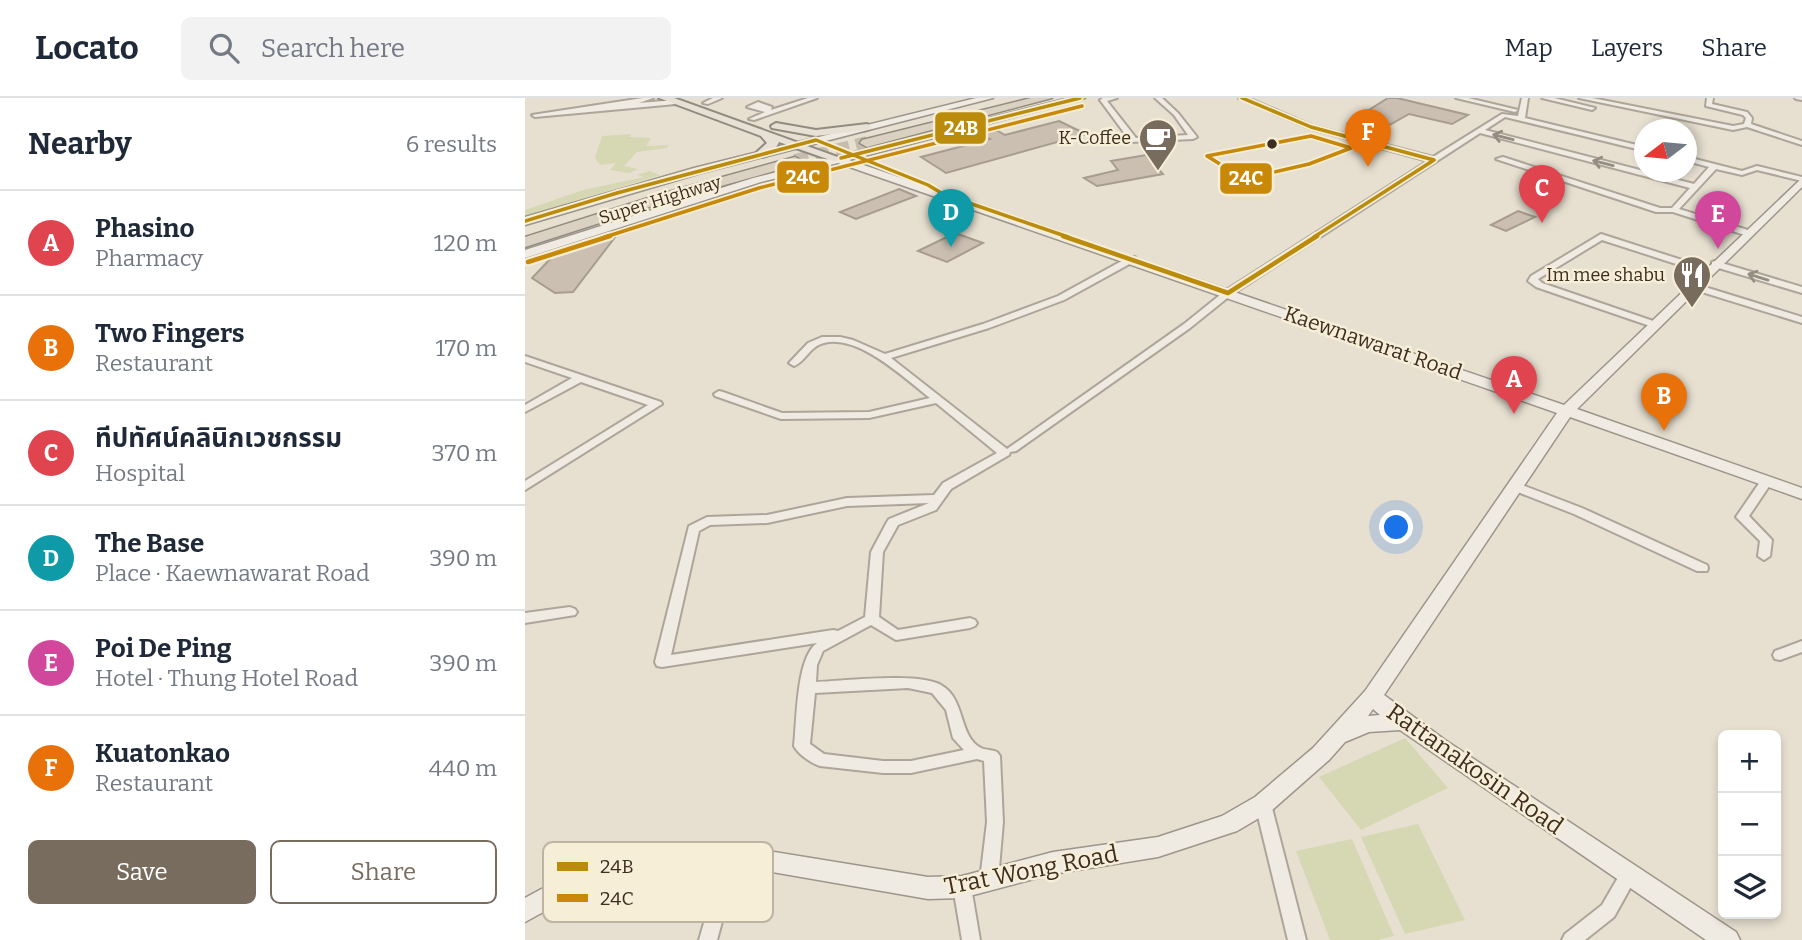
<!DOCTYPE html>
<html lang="en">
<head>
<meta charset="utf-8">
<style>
  body { margin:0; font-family:Bitter,"Noto Sans Thai",serif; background:#f2f2f3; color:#1f2937 }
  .controls { position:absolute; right:21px; bottom:21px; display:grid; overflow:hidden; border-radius:10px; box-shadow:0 4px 10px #0003 }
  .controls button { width:63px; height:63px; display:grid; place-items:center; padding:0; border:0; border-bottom:2px solid #e0e1e3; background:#fff; color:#1f2937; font:35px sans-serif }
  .compass { position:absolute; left:1109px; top:21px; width:63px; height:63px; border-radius:50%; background:#fff; box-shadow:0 4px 10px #0003; rotate:254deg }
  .you { position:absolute; left:872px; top:430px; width:24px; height:24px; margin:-18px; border:5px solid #fff; border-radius:50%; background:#1a73e8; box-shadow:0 0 0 10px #1a73e833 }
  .badge { display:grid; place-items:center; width:46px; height:46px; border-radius:50%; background:#786c5e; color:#fff; font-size:23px; font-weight:700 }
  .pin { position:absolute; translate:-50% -58px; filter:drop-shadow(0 2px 4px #0008) }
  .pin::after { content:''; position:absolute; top:37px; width:24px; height:21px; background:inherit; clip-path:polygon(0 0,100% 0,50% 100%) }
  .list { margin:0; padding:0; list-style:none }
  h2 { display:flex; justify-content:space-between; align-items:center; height:91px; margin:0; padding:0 28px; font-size:30px }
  h2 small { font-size:23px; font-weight:400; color:#747a83 }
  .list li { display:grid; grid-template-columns:46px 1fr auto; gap:21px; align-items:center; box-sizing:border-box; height:105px; padding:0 28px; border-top:2px solid #e0e1e3 }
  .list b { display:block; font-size:26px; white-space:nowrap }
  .list p { margin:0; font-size:23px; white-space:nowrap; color:#747a83 }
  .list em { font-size:23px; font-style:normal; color:#747a83 }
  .actions { display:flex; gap:14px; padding:21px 28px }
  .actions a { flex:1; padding:16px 0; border:2px solid #786c5e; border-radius:10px; text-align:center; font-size:24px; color:#786c5e }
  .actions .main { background:#786c5e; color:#fff }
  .icon { flex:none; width:38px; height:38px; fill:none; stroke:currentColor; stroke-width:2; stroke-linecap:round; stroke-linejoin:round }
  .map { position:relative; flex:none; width:1277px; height:842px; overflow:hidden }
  header { display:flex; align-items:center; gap:42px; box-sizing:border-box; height:98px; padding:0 35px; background:#fff; border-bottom:2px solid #e0e1e3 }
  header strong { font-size:33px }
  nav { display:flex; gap:38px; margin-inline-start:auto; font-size:24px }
  .search { width:490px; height:63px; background:#f2f2f3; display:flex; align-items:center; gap:18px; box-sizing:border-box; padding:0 24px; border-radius:10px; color:#747a83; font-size:26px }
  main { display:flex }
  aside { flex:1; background:#fff }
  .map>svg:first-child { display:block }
  .green { fill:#d6d7b3 }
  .building { fill:#cbbfb2; stroke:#a89c90; stroke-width:2 }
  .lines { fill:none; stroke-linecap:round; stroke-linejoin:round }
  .highway-tunnel { stroke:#c5bcae; stroke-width:14; stroke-dasharray:14 7; stroke-linecap:butt }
  .street-casing { stroke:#ada599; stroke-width:4 }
  .secondary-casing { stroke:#9c958a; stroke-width:3 }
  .primary-casing { stroke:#928b80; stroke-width:4 }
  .highway-casing { stroke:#928b80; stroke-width:3 }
  .street { fill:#efebe3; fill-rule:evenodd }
  .secondary { fill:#efebe3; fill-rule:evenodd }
  .primary { fill:#e6e1d4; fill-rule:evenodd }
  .highway { fill:#dad1c2; fill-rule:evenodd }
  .bus-1-far1-casing { stroke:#f7eed8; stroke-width:7 }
  .bus-1-casing { stroke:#f7eed8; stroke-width:9 }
  .bus-2-far1-casing { stroke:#f7eed8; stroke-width:7 }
  .bus-2-casing { stroke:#f7eed8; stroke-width:9 }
  .bus-1-far1 { stroke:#bb8c0b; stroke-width:3.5 }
  .bus-1 { stroke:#bb8c0b; stroke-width:4.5 }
  .bus-2-far1 { stroke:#c88808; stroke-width:3.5 }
  .bus-2 { stroke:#c88808; stroke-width:4.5 }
  .oneway { stroke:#968c82 }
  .bus-dot { fill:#3d2e20; stroke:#f7eed8; stroke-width:2.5 }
  .labels { text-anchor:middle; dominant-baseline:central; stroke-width:5; stroke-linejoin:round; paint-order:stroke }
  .far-poi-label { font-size:18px; fill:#3d2e20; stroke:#f7eed8; text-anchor:end }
  .far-street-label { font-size:18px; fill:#3d2e20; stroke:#f7eed8 }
  .street-label { font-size:21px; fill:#3d2e20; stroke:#f7eed8 }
  .near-street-label { font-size:24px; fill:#3d2e20; stroke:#f7eed8 }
  .key { fill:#f7eed8; stroke:#bfb4a1; stroke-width:2 }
  .key-label { font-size:19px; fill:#3d2e20 }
  .line-badge { stroke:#f7eed8; stroke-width:2.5 }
  .badge-label { font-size:19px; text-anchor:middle; font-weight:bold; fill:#fff }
</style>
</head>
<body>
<header>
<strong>Locato</strong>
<div class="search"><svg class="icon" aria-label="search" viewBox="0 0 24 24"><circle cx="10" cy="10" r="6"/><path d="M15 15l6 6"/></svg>Search here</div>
<nav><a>Map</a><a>Layers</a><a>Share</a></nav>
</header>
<main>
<aside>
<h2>Nearby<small>6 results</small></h2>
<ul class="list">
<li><span class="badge" style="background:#e0444e">A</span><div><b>Phasino</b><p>Pharmacy</p></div><em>120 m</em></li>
<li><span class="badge" style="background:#e8710a">B</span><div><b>Two Fingers</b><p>Restaurant</p></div><em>170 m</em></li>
<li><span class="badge" style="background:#e0444e">C</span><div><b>ทีปทัศน์คลินิกเวชกรรม</b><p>Hospital</p></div><em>370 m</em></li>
<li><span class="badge" style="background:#0f9aa8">D</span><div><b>The Base</b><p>Place · Kaewnawarat Road</p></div><em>390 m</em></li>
<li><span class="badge" style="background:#d1479c">E</span><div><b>Poi De Ping</b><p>Hotel · Thung Hotel Road</p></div><em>390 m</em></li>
<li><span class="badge" style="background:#e8710a">F</span><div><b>Kuatonkao</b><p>Restaurant</p></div><em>440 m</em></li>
</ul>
<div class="actions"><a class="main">Save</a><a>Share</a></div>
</aside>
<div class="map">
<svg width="1277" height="842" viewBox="0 0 1277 842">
  <rect width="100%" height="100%" fill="#e7e0d1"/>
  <path class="green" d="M106 36 104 39 126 40 121 48 144 47 142 50 112 54 99 68 113 71 105 75 85 72 91 65 75 67 70 60 77 38Z
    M124 73 135 77 0 118V112L58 92 120 79 112 77Z
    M880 640 923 690 836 732 794 679Z
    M893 726 940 822 880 836 836 739Z
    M827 741 869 838 853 842H805L771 753Z"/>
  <path class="building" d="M863 0H872L943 17 927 26 884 16 861 29 849 26 844 30 823 25Z
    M534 23 561 36 421 75 396 59 465 41 456 36 471 32 480 37Z
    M621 57 638 76 572 88 559 80 593 72 586 63Z
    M374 91 391 98 331 121 315 114Z
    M993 113 1010 119 981 133 966 127Z
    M430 135 458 145 422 164 393 153Z
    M91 138 48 194 30 195 7 180 28 158Z"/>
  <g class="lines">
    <path class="highway-tunnel" d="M270 63 342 45"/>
    <defs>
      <path id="street" d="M118 0H128L114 5 151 2 154 4 151 6 10 19 7 17Z
        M188 0H197L183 6 178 5Z
        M283 0H292L229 22 224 21 240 14 222 9 233 4 247 9 246 12Z
        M578 0H592L582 3 611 40 663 37 649 17 630 0H637L653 15 672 39 668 41 606 44 575 2Z
        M714 0H723L788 28 908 59 977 16 993 18 997 0H1003L1000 20 1120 49V53L980 19 960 32 1169 86 1184 69 1162 63V59L1217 73 1232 68 1277 79V83L1232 72 1217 77 1191 71 1154 111 1226 133 1227 135 1223 138 1148 114H1131L971 61 978 59 1135 110H1147L1165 90 955 35 706 197 665 230 491 353 485 354 484 357 426 391 411 412 373 427 358 454 354 519 373 532 445 520 450 522 452 525 450 528 445 530 371 542 346 527 298 553 292 567 291 584C319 583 394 574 416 587 441 601 433 638 456 650 461 652 468 652 472 654L475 658 478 724 473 782 470 787 464 790 458 787 455 782 462 724 459 663 452 661 386 675H358L295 668C286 665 274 657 269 648 272 622 271 560 292 545L137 569 132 568 130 564 164 428 182 419 242 417 322 400 409 397 418 385 472 355 411 305 344 320 256 321 190 298 189 296 194 293 198 294 257 315 344 314 405 300C380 281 334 236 299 245 285 248 281 263 269 268L264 265 283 245 297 239H315L328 242 360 256 458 226 533 198 604 159H610V163L539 202 464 230 366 260 482 351 659 226 700 193 903 63 784 30ZM404 405 364 421 362 424 346 454 340 519 313 533 308 532 146 557 174 433 185 427 242 425 322 408ZM383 590 407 595 421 612 428 640 439 652 386 663H358L299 656 285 646 290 595Z
        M931 0H943L993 12 990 14Z
        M1017 0H1029L1070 10 1067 12Z
        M1054 0H1067L1208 28 1219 26 1221 20 1218 17 1181 8 1182 0H1188L1187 6 1222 14 1227 20 1226 26 1277 43V47L1222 29 1208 32Z
        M1270 0H1277V2L1271 1Z
        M1076 136 1185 171 1186 173 1179 175 1077 142 1013 181 1017 185 1131 224V228L1128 229 1011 189 1003 183 1006 178Z
        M1190 163 1277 189V195L1187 168V164Z
        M1167 185 1277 219V225L1164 190 1162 188Z
        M0 258 136 304 137 306 0 392V383L123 307 56 284 0 314V307L47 280 0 264Z
        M1241 380 1247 384 1224 418 1247 442 1245 458 1239 462 1233 458 1235 443 1211 419 1237 381Z
        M989 384 1057 410 1182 467 1183 470 1182 473H1172L1049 416 985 391 983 388 985 385Z
        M45 509 50 511 52 514 50 517 0 525V515Z
        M1277 543V554L1255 562 1250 561 1248 557 1250 553Z
        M738 699 744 701 746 706 781 842H763L730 706 732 701Z
        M207 750 213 752 215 757 192 842H174L199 757 201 752Z
        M1104 769 1110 771 1113 776 1089 819 1060 842H1037L1040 836 1077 807 1098 771Z
        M437 781 443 784 446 789 455 842H437L428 789 431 784Z"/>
      <path id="secondary" d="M451 0H468L176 75 0 127V119L169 70Z
        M544 0H560L324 62 1039 307 1277 80V89L1052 311 1277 390V401L1045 319 859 597 920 642 1211 834 1215 842H1181L875 632 844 634 820 644 804 662 746 713 712 733 633 759 528 776 437 800 403 801 207 767 160 768 112 774 60 791 0 824V800L53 771 112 754 160 748 207 747 403 779 437 778 528 754 633 739 697 718 730 699 788 650 840 593 1032 315 313 65 236 84 0 160V152L228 80ZM848 611 855 617 843 618Z"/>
      <path id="primary" d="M134 0H149L318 61 308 63 254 44C250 53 242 61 232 58V54L242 45 236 38Z
        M251 25 291 32 342 26 347 29 342 32 291 38 247 30 246 28Z"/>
      <path id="highway" d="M506 0H527L342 49 335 45 337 42Z
        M270 59 277 63 275 66 146 102 0 149V139L136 96Z"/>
    </defs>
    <use href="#street" class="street-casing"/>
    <use href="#secondary" class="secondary-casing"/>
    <use href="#primary" class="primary-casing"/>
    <use href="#highway" class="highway-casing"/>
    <use href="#street" class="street"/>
    <use href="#secondary" class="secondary"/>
    <use href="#primary" class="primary"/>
    <use href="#highway" class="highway"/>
    <defs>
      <path id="bus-1-far1" d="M717 0 786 29 909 62
        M316 60 555 0
        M0 123 92 95 291 42 403 87 418 96 543 139
        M789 139 909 62"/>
      <path id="bus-1" d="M538 138 703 195 792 138"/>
      <path id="bus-2-far1" d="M786 38 826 50 784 66 719 81 682 58Z
        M80 139 234 90 557 8"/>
      <path id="bus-2" d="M3 164 85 138"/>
    </defs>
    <use href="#bus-1-far1" class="bus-1-far1-casing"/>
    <use href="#bus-1" class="bus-1-casing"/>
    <use href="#bus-2-far1" class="bus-2-far1-casing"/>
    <use href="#bus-2" class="bus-2-casing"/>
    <use href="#bus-1-far1" class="bus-1-far1"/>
    <use href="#bus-1" class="bus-1"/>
    <use href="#bus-2-far1" class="bus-2-far1"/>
    <use href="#bus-2" class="bus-2"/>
  </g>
  <defs><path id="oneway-shaft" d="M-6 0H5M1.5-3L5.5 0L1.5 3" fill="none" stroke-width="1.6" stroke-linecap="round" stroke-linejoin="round" transform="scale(1.75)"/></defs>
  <g class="oneway">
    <use href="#oneway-shaft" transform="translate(978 39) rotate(-166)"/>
    <use href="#oneway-shaft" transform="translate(1078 65) rotate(-166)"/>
    <use href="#oneway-shaft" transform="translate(1233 179) rotate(-163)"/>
  </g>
  <defs>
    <symbol id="cafe-pin" viewBox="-11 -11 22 30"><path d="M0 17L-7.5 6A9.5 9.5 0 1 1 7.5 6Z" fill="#786c5e" stroke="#f7eed8"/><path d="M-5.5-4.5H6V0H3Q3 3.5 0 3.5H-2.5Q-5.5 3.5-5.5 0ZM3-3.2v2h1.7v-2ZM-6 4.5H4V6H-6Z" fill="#fff"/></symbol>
    <symbol id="restaurant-pin" viewBox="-11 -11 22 30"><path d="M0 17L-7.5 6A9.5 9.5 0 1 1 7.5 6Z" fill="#786c5e" stroke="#f7eed8"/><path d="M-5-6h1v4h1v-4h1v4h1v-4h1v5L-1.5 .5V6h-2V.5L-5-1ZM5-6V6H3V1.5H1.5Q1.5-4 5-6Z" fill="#fff"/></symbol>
  </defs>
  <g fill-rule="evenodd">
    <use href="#cafe-pin" x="611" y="18" width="44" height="60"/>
    <use href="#restaurant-pin" x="1145" y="155" width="44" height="60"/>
  </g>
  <circle class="bus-dot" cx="747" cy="46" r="6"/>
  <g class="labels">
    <g class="far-poi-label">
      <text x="606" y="40">K-Coffee</text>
      <text x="1140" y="177">Im mee shabu</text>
    </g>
    <g class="far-street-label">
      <text transform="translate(135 102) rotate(-17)">Super Highway</text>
    </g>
    <g class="street-label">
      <text transform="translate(848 245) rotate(19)">Kaewnawarat Road</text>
    </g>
    <g class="near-street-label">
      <text transform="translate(950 671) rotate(35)">Rattanakosin Road</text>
      <text transform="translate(506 772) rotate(-11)">Trat Wong Road</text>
    </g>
  </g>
  <rect x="18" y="744" width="230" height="80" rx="10" class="key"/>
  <rect x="32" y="764" width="31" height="9" fill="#bb8c0b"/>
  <rect x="32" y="796" width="31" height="8" fill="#c88808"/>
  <g class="key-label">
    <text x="75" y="775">24B</text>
    <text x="75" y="807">24C</text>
  </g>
  <g class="line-badge">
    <rect x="409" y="13" width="53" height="34" rx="7" fill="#bb8c0b"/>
    <rect x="251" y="62" width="54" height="34" rx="7" fill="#c88808"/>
    <rect x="694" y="64" width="54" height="33" rx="7" fill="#c88808"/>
  </g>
  <g class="badge-label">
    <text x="436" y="37">24B</text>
    <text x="278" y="86">24C</text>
    <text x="721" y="87">24C</text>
  </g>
</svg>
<div class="controls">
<button>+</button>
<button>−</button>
<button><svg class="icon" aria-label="layers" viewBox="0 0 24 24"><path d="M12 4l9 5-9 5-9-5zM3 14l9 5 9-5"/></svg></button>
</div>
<svg class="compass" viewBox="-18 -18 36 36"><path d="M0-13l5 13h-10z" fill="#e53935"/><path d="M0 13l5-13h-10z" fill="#747a83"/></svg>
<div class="you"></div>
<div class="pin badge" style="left:989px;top:316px;background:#e0444e">A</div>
<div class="pin badge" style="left:1139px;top:333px;background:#e8710a">B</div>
<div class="pin badge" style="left:1017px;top:125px;background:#e0444e">C</div>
<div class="pin badge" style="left:426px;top:149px;background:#0f9aa8">D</div>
<div class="pin badge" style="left:1193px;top:151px;background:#d1479c">E</div>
<div class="pin badge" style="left:843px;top:69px;background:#e8710a">F</div>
</div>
</main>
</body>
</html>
